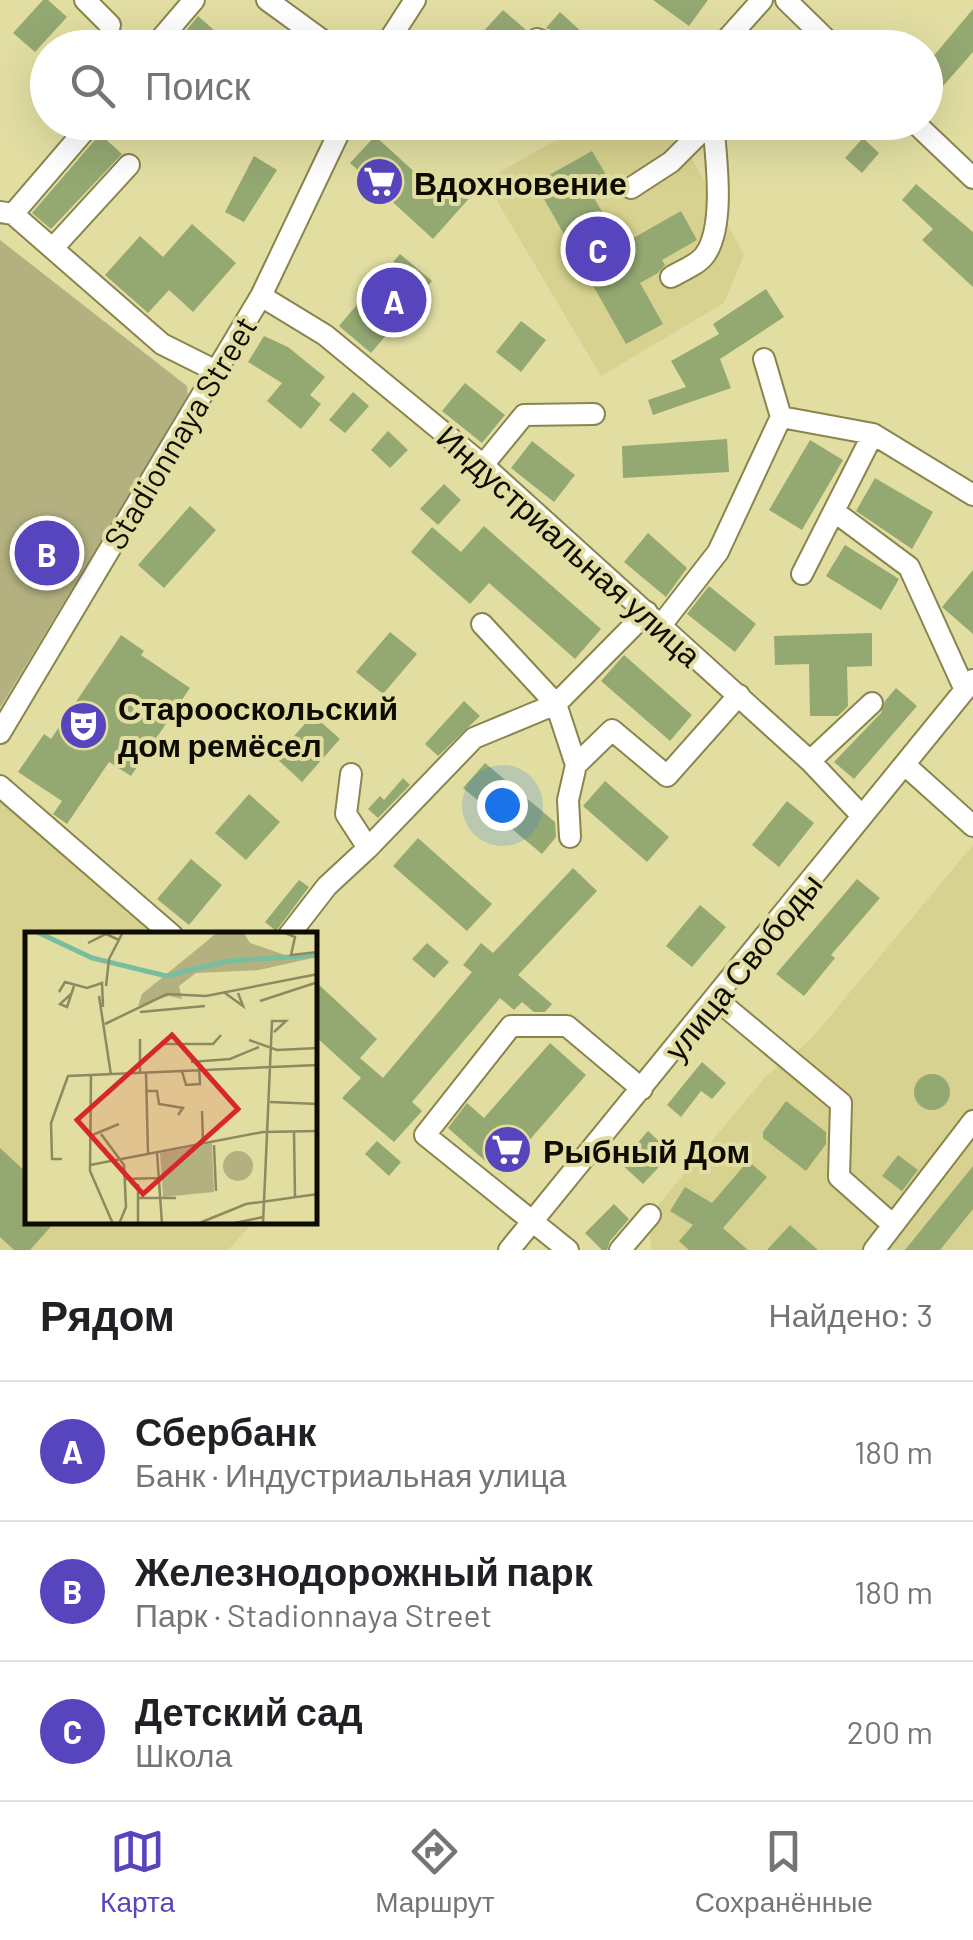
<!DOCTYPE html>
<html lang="ru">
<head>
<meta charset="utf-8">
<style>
  body { margin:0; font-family:Barlow,sans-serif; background:#f2f2f2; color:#202124 }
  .you { position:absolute; left:502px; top:805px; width:35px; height:35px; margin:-25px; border:8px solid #fff; border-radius:50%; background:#1a73e8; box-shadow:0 0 0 15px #1a73e833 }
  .badge { display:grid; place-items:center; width:65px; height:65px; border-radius:50%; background:#5745bd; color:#fff; font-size:32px; font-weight:700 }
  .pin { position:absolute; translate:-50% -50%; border:5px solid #fff; box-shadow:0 2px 10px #0006 }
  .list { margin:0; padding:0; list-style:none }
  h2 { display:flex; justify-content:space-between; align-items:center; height:130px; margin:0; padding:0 40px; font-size:42px }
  h2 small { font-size:32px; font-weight:400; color:#757577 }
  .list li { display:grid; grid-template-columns:65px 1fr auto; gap:30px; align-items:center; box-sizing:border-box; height:140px; padding:0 40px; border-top:2px solid #e0e0e0 }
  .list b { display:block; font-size:38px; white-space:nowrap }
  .list p { margin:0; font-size:32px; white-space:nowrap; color:#757577 }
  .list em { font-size:32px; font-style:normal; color:#757577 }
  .icon { flex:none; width:55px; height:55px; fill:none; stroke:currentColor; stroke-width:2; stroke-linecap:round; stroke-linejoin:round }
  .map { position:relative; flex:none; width:973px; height:1250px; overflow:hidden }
  .search { position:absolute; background:#fff; box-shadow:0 10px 40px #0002; left:30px; right:30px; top:30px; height:110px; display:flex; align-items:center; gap:25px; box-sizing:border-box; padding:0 35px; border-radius:55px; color:#757577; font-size:38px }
  .sheet { height:550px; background:#fff }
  nav { display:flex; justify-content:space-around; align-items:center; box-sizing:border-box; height:140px; border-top:2px solid #e0e0e0; background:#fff; font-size:28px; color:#757577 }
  nav a { display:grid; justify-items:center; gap:5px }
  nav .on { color:#5745bd }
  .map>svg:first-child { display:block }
  .built { fill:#d7d28f }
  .green { fill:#b4b181 }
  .building { fill:#94a872 }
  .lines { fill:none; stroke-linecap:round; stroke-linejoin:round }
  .minor-casing { stroke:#8a854d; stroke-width:24 }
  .minor { stroke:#fff; stroke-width:20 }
  .labels { text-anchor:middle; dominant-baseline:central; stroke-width:8; stroke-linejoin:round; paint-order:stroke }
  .poi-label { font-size:32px; font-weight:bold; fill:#0e0c00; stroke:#e2dea2; text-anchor:start }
  .street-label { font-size:32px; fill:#0e0c00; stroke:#e2dea2 }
  .inset-river { fill:none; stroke:#79bd9f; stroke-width:5 }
  .inset-road { fill:none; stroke:#8d8a61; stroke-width:2.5 }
  .view { fill:#d62828; fill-opacity:0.15; stroke:#d62828; stroke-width:5 }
  .inset-edge { fill:none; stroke:#0e0c00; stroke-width:5 }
</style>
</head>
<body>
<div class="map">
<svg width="973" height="1250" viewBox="0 0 973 1250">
  <rect width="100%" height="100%" fill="#e2dea2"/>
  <path class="built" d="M585 123H673L744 255 724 303 601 376 485 181Z
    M0 798 161 935H28V1222L253 1223 228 1250H0Z
    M973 845V1250H651L650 1215 766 1076 810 1040Z"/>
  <path class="green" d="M0 240 187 386 188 397 0 708Z"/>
  <path class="building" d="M43 0H48L67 17 35 52 13 33Z
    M653 0H708L689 26Z
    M973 9V52L937 93 926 83V65Z
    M503 10 526 30 517 38 513 48H468Z
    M560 12 584 34 573 45 566 36 546 28Z
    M198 16 223 38 214 48H172Z
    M100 134 122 154 51 229 32 213Z
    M375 136 441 196 455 180 472 195 433 239 350 163Z
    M863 138 879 153 862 173 845 158Z
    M592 151 608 178 589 189 621 245 681 211 697 240 662 260 665 265 658 273 640 283 663 324 626 344 535 183Z
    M254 156 277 170 244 222 225 212Z
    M916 184 973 232V287L922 240 933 229 902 200Z
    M192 224 236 263 193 312 169 290 148 313 105 275 140 236 163 257Z
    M400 254 432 281 371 353 339 326Z
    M766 289 784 317 720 359 731 388 653 415 648 400 686 387 671 361 719 334 713 324Z
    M521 321 546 340 521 372 496 352Z
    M264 336 288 347 325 377 310 395 321 404 301 429 267 401 282 383 248 362Z
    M465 383 505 415 482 443 442 411Z
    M353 392 369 406 345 433 329 420Z
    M388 431 408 450 390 468 371 450Z
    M727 439 729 472 623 478 622 446Z
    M810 440 843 460 802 530 769 510Z
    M532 441 575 475 554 502 511 468Z
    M875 478 933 512 912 549 856 511Z
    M444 484 461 500 438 525 420 509Z
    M190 506 216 530 164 588 138 565Z
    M484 526 601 629 575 659 489 583 470 604 411 552 432 527 461 552Z
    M648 533 687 568 666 597 624 562Z
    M845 545 899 579 881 610 826 576Z
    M973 570V634L942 607Z
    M709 586 756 624 735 652 687 614Z
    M390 632 417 654 383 694 356 672Z
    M872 633V666L847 667 848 706 838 716H810L809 664 775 665 774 636Z
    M121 635 144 651 141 655 190 688 131 776 109 762 67 824 53 814 62 801 18 772 44 734 51 739Z
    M624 655 692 715 670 741 601 681Z
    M896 688 917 706 854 779 834 762 881 713 885 701Z
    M464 701 480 716 438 756 425 744Z
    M313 715 340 739 302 782 275 757Z
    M485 763 555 822 556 837 542 854 463 788Z
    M403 778 410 785 378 818 368 809 380 796 384 800Z
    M605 781 669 837 647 862 583 806Z
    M249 794 280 822 246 860 215 833Z
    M787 801 814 823 779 867 752 845Z
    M418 838 492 904 467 931 393 866Z
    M191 859 222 885 189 925 157 899Z
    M573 868 597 891 518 975 552 1004 545 1012H534L522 1002 514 1010 500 998 412 1102 422 1111 394 1142 342 1098 361 1078 315 1036V981L377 1039 360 1058 383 1078 472 972 463 965 481 943 493 953Z
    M857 879 880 898 831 955 835 958 804 996 776 974Z
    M299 880 309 887 276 931 265 922Z
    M700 905 726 927 692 967 666 946Z
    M427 943 449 962 434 978 412 959Z
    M550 1043 586 1075 500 1174 448 1128 467 1103 484 1118Z
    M702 1062 726 1083 712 1099 701 1091 681 1117 667 1105Z
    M914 1092a18 18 0 1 1 36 0a18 18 0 1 1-36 0Z
    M786 1101 826 1132V1144L806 1171 763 1138V1132Z
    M648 1131 672 1153 643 1184 620 1163Z
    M377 1141 401 1162 389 1176 365 1154Z
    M0 1148 28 1174V1222H55L30 1250H14L0 1237Z
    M898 1155 918 1170 902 1191 882 1176Z
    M748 1161 767 1177 723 1228 748 1250H689L679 1241 693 1225 670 1211 685 1187 712 1203Z
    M973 1166V1209L940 1250H905Z
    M614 1204 629 1219 610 1241 607 1250H602L585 1233Z
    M790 1225 818 1250H767Z"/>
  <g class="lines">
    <defs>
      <path id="minor" d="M85 0 110 25
        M267 0 333 48
        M786 0 835 48
        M153 48 194 0
        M384 48 415 0
        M526 48 537 39 560 48
        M719 48 762 0
        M914 122 973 178
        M631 188 671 162 711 122
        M0 212 13 214 162 344 214 370
        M13 214 92 122
        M53 248 129 165
        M671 277C681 271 697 265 704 256 726 228 716 157 713 122
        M261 296 325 335 483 465 810 761 862 816
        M781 417 873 434 802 574
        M873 434 973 495
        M483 465 524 415 594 414
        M835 512 909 567 965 690
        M482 624 556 704 647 612
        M662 624 718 552 781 417 764 359
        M0 733 261 296 344 122
        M810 761 872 703
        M905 765 973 826
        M351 774 346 814 368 848 474 738 556 704 576 765 612 730 667 776 739 695
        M0 786 172 935
        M570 837 568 800 576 765
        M289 935 327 886 368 848
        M716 999 841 1103 839 1177 893 1225
        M509 1250 973 680
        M568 1250 425 1135 511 1026H567L642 1089
        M620 1250 650 1215
        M874 1250 973 1121"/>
    </defs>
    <use href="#minor" class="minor-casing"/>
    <use href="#minor" class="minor"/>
  </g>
  <defs>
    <symbol id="supermarket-disc" viewBox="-11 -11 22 22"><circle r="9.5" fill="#5745bd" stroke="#e2dea2"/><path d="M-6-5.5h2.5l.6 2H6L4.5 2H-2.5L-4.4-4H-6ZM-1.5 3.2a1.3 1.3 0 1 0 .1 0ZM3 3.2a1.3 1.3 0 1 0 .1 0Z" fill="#fff"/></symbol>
    <symbol id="theatre-disc" viewBox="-11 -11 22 22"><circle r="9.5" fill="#5745bd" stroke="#e2dea2"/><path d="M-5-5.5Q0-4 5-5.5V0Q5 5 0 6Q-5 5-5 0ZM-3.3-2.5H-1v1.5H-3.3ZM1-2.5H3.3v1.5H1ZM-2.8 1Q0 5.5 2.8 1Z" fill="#fff"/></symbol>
  </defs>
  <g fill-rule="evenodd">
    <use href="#supermarket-disc" x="352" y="154" width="55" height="55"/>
    <use href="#theatre-disc" x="56" y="698" width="55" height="55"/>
    <use href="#supermarket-disc" x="480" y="1122" width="55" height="55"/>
  </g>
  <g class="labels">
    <g class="poi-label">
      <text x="414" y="182">Вдохновение</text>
      <text x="118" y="707">Старооскольский<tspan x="118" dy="37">дом ремёсел</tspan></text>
      <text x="543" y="1150">Рыбный Дом</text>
    </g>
    <g class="street-label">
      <text transform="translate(179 432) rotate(-59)">Stadionnaya Street</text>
      <text transform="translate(570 545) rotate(42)">Индустриальная улица</text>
      <text transform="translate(742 966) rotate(-51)">улица Свободы</text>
    </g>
  </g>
  <g transform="translate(25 932)">
    <rect width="292" height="292" fill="#e2dea2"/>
    <path d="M193 0H218L225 11 263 24 292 25 234 38 171 41 154 54 157 67 144 64 113 74 117 62ZM187 211 189 260 138 265 135 221ZM198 234a15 15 0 1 1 30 0a15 15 0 1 1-30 0Z" fill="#b4b181"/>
    <path class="inset-river" d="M12 0 67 26 141 44 203 29 293 23"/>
    <path class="inset-road" d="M258 0 270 5 266 23 293 20M63 11 81 2 94 8M81 54 84 27 98 0M34 60 40 50 62 56 77 51 78 75M200 61 218 74 213 61M46 62 35 72 42 75 49 54M74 64 86 143M235 69 293 50M115 80 180 74M80 92 142 62 181 64 293 42M115 107V141M224 108 252 118 293 116M135 112H188L196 103M166 130 205 127 234 115M157 139 161 153 175 152 174 135M121 141 123 222M66 144 65 239 88 292M121 159H132L134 172 158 176 153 183M245 170 293 172M177 179 178 211M269 199 270 265M76 202 99 233 101 275 94 292M65 204 94 192M189 213 191 259M132 220 137 292M37 227H27L26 191 43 144 293 133M65 233 238 200 293 199M101 247 133 246M112 266H151M113 292V252M172 292 221 272 293 262M205 292 238 285M238 292 247 89H261L249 100"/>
    <path class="view" d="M147 103 213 177 118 262 52 188Z"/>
    <rect width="292" height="292" class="inset-edge"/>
  </g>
</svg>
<div class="you"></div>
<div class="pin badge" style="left:394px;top:300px">A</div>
<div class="pin badge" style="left:47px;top:553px">B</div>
<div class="pin badge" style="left:598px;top:249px">C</div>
<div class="search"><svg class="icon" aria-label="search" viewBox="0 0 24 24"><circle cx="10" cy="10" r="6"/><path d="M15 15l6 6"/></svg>Поиск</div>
</div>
<section class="sheet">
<h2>Рядом<small>Найдено: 3</small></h2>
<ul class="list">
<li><span class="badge">A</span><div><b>Сбербанк</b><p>Банк · Индустриальная улица</p></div><em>180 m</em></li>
<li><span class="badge">B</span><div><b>Железнодорожный парк</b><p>Парк · Stadionnaya Street</p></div><em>180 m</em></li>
<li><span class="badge">C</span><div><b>Детский сад</b><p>Школа</p></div><em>200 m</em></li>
</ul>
</section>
<nav>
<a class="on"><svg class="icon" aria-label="map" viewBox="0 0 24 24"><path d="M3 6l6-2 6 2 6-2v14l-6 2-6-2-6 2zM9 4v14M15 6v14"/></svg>Карта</a>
<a><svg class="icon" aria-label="directions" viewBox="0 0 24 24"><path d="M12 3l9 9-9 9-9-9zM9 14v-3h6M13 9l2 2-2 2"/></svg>Маршрут</a>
<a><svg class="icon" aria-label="saved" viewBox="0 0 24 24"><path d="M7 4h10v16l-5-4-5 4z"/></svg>Сохранённые</a>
</nav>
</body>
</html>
